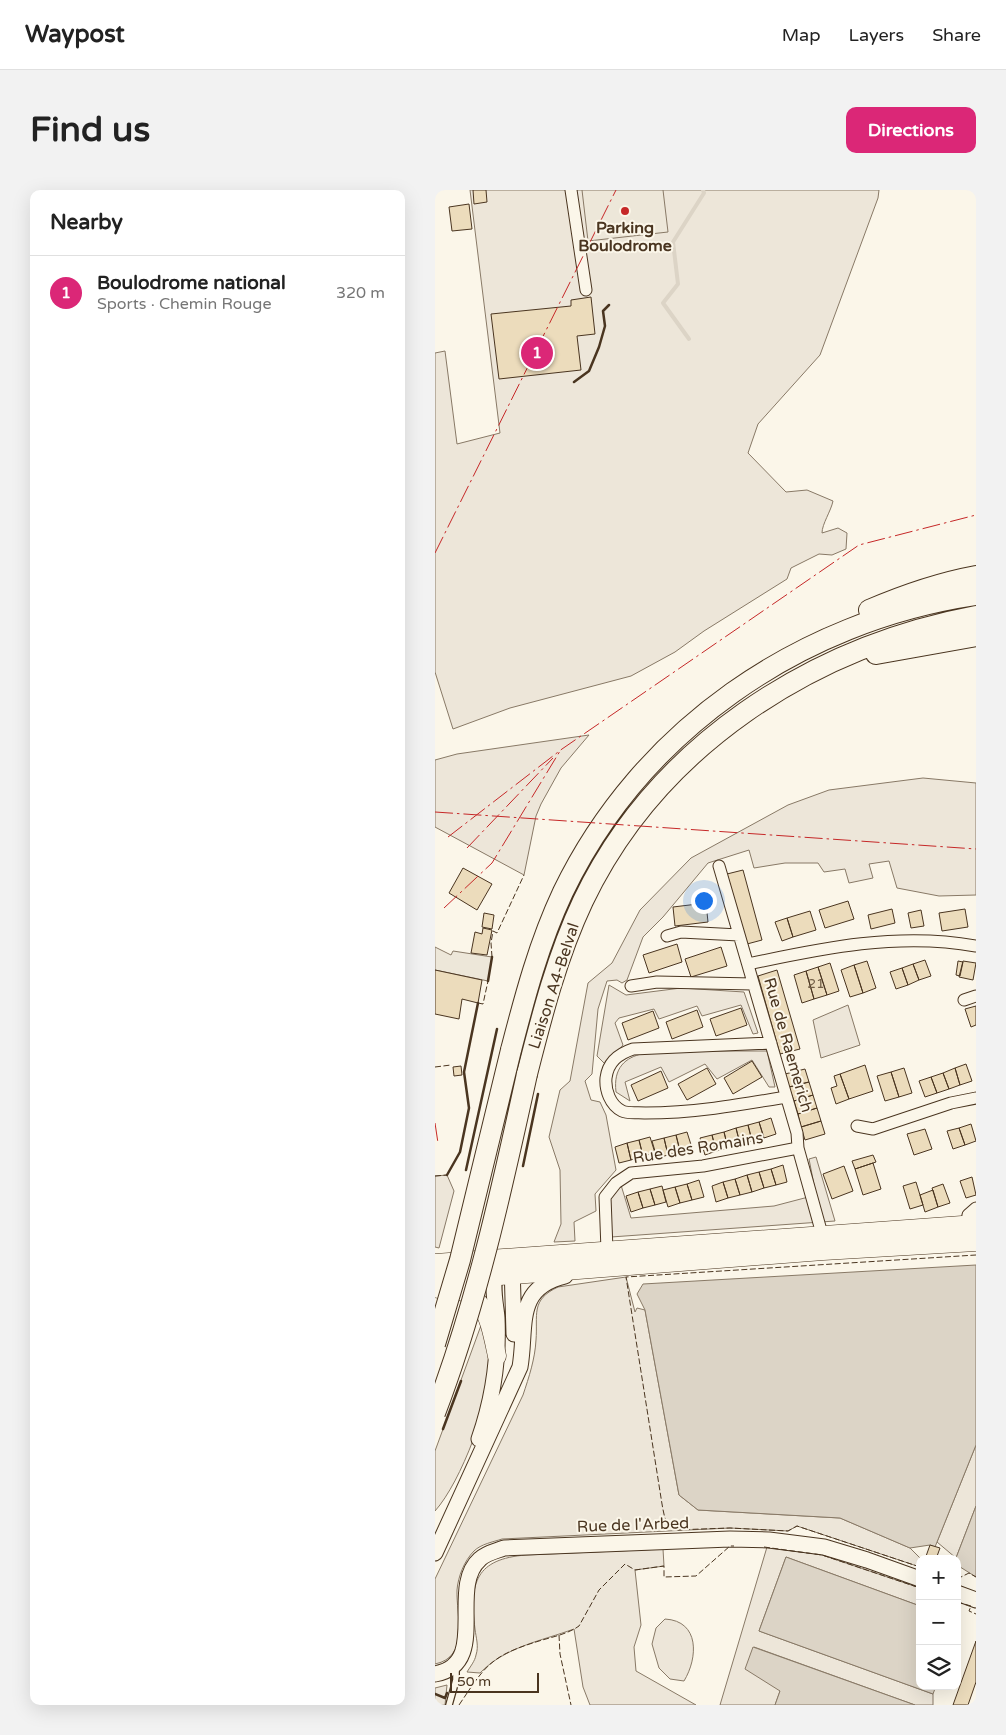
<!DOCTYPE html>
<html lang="en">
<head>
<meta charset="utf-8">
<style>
  body { margin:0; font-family:"Varela Round",sans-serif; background:#f2f2f2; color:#222 }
  .controls { position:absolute; right:15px; bottom:15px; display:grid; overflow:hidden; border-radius:10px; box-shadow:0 5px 20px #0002 }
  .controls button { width:45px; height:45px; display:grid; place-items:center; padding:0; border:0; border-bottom:1px solid #e0e0e0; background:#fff; color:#222; font:25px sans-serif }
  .scale { position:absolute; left:15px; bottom:12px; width:89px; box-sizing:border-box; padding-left:5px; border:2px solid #4a3520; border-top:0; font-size:14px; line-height:18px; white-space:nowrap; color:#4a3520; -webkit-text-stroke:4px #fbf6e9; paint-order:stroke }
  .you { position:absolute; left:268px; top:710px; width:18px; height:18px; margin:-12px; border:4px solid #fff; border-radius:50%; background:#1a73e8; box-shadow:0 0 0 8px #1a73e833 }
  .badge { display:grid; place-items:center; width:32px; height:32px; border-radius:50%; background:#db2777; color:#fff; font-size:16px; font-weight:700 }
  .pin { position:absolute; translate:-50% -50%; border:2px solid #fff; box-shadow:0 1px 5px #0006 }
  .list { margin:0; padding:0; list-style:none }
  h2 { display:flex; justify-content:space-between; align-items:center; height:65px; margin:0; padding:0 20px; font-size:21px }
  h2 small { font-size:16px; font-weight:400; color:#767676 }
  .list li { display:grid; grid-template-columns:32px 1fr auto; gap:15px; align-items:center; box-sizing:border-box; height:75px; padding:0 20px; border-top:1px solid #e0e0e0 }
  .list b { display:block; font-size:19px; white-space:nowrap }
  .list p { margin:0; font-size:16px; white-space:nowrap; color:#767676 }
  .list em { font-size:16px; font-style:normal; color:#767676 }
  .icon { flex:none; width:28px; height:28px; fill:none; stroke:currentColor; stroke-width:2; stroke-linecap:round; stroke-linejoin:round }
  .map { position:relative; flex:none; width:541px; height:1515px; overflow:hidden; border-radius:10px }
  header { display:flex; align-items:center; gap:30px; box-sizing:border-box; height:70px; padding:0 25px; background:#fff; border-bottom:1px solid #e0e0e0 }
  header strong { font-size:24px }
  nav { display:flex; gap:28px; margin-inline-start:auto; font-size:18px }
  .intro { display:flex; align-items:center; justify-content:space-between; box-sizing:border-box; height:120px; padding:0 30px }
  h1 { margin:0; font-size:35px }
  .button { padding:12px 22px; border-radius:10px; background:#db2777; color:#fff; font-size:18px; font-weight:700 }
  main { display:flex; gap:30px; padding:0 30px }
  aside { flex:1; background:#fff; border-radius:10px; box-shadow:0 5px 20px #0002 }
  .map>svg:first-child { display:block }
  .green { fill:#ede6d9; stroke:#887966 }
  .parking { fill:#ede7d9; stroke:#887966 }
  .water { fill:#dcd4c6; stroke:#887966 }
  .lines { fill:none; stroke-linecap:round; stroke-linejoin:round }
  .stream { stroke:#dcd4c6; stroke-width:4 }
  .building { fill:#ecdcbc; stroke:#4a3520 }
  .lane-casing { stroke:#4a3520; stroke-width:8 }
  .street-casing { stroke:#4a3520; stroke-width:13 }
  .secondary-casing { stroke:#4a3520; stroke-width:17 }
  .primary-casing { stroke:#4a3520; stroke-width:19 }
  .highway-casing { stroke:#4a3520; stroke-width:22 }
  .lane { stroke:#fbf6e9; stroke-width:5.5 }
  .street { stroke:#fbf6e9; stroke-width:11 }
  .secondary { stroke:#fbf6e9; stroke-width:15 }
  .primary { stroke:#fbf6e9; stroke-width:18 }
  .highway { stroke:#fbf6e9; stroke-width:20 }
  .highway-bridge-casing { stroke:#4a3520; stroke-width:22; stroke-linecap:butt }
  .highway-bridge { stroke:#fbf6e9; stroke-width:20 }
  .fence { stroke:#4a3520; stroke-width:1; stroke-dasharray:6 2.5; stroke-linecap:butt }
  .wall { stroke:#4a3520; stroke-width:2.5 }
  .power { stroke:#c62828; stroke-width:1; stroke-dasharray:18 4 2.5 4; stroke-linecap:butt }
  .poi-dot { fill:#c62828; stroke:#fbf6e9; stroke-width:2 }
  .labels { text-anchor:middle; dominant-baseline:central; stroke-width:4; stroke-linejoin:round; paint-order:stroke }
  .number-label { font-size:14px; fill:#725f47 }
  .poi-label { font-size:16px; font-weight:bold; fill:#4a3520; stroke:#fbf6e9 }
  .street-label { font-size:16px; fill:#4a3520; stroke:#fbf6e9 }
</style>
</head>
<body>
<header>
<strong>Waypost</strong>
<nav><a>Map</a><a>Layers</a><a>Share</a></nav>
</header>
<div class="intro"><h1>Find us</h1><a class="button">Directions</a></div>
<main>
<aside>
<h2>Nearby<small></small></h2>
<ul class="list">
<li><span class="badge">1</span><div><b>Boulodrome national</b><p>Sports · Chemin Rouge</p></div><em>320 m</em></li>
</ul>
</aside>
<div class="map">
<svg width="541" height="1515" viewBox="0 0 541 1515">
  <rect width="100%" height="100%" fill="#fbf6e9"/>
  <path class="green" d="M35 0H444L443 8 385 165 323 234 313 263 351 302 372 300 398 311C396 321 387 334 387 343L403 338 412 343 411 359 397 365 384 364 356 378 352 389 269 441 240 462 196 486 75 518 18 539 0 482V163L10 161 22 254 65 243Z
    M154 545 126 578 106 614 101 626 89 685 0 637V570L22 564Z
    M488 588 541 593V705L504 706 462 698 454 671 434 674 438 688 414 693 410 679 389 682 383 673H350L319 678 314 660 273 673 228 727 208 747 192 790 187 793 182 790 172 791 163 819 157 884 150 891 156 910 165 912 171 925 181 980 160 1004 161 1021 139 1032 140 1051 119 1052 126 1034 125 980 114 947 125 900 135 891 153 793 177 773 205 720 256 668 353 615 394 600Z
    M174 795 191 805 246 798 309 802 323 843 318 844 306 815 267 826 262 816 224 829 219 819 184 828 180 833 188 855 171 875 162 866Z
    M413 815 425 855 386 868 378 830Z
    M265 861H332L340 897H334L317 870 282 889 270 874 234 892 226 877 190 892 195 911 181 902C175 853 231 862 265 861Z
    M381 967 400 1031 176 1047 174 1007 186 995 196 1028 339 1016 381 1005 374 969Z
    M12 985 19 1001 4 1058 0 1057V986Z
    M191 1087 200 1122 202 1118 210 1120 244 1305 263 1320 405 1328 475 1358 486 1369 485 1377 362 1336 353 1341 295 1338 67 1349C58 1352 46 1354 39 1361 29 1371 23 1387 22 1400 21 1425 35 1467 0 1474V1389L88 1205C94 1187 100 1169 101 1150 103 1125 95 1110 123 1097Z
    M48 1130C50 1144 54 1158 55 1172 57 1211 26 1292 0 1321V1261Z
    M541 1255V1316L521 1368 502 1352Z
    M332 1357 387 1365 485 1398V1416L351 1367 324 1441 498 1504V1515H480L319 1457 345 1501 340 1515H285Z
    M228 1359 229 1376 200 1380 206 1435 199 1457 201 1481 261 1515H155L148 1497 139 1439C106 1451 70 1457 45 1483L32 1482C35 1477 40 1471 41 1465 44 1456 41 1448 40 1439 34 1392 41 1369 91 1365Z
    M230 1429C265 1431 263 1468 249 1491L235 1489 224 1478 217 1454 221 1438Z
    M12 1495 10 1515H0V1498Z"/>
  <path class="parking" d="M147 0H228L233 42 153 51Z
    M0 757 16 765 18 761 57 767 53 791 0 780Z"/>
  <path class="water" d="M541 1075V1255L500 1357 495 1355 475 1358 405 1328 263 1320 244 1305 210 1120 202 1104 208 1094Z
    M541 1316V1387L522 1375 521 1368Z
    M351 1367 485 1416V1496H501L498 1504 324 1441Z
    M318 1457 480 1515H340L345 1501 310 1479Z"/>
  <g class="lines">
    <path class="stream" d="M254 149 228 113 243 94 238 52 269 3 268 0"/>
  </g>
  <path class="building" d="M38 0H51L52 12 39 14Z
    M34 14 37 39 17 41 14 17Z
    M156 107 160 144 142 146 146 180 64 189 56 124 136 116V110Z
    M28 678 57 694 42 720 14 703Z
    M308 680 327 750 312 754 292 684Z
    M413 711 419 729 390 738 384 720Z
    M271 713 273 732 240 736 238 717Z
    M457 719 460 733 436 739 433 725Z
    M530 719 533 737 507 741 504 723Z
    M486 720 489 736 476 738 473 723Z
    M375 721 381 740 358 747 352 728Z
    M49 723 59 725 57 739 47 737Z
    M352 728 358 747 347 751 340 732Z
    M48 738 57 740 52 765 36 763 40 742 47 744Z
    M242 754 247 772 214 783 208 765Z
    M286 757 292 776 256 787 250 769Z
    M490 770 496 786 484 790 478 774Z
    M432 771 441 798 428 803 419 775Z
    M523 771 528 772 525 786 521 785Z
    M528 771 541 773 538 790 524 787Z
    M395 773 404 801 392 805 383 777Z
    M478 774 484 790 473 795 467 778Z
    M419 775 428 803 415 807 406 780Z
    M383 777 392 805 379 809 371 781Z
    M467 778 473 795 461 799 455 782Z
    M0 780 47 790 43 813 27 809 24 829 0 824Z
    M342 780 365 859 345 864 323 786Z
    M371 781 379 809 367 813 359 785Z
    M541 816V835L536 837 530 819Z
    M306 818 312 835 281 846 275 829Z
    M262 820 268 837 237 849 231 832Z
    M218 821 224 838 193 850 187 833Z
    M317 871 327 887 298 904 289 888Z
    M531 874 537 891 525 895 520 878Z
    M430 875 438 901 414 909 405 884Z
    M26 876 27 885 19 886 18 877Z
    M272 878 281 894 252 910 243 894Z
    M469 878 477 903 464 907 456 882Z
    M520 878 525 895 514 899 508 883Z
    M370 879 374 892 354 897 350 884Z
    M226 881 233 898 203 911 196 895Z
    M456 882 464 907 450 911 442 886Z
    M508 883 514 899 502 903 496 887Z
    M405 884 414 909 401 914 396 898 402 896 399 886Z
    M496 887 502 903 490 907 484 891Z
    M374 892 378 905 359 911 354 897Z
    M378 905 382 918 363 924 359 911Z
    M382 918 386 931 366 937 363 924Z
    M336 928 341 944 329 948 324 932Z
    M386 931 390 944 370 950 366 937Z
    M324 932 329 948 317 951 313 935Z
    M536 934 541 951 530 955 524 938Z
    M313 935 317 951 305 954 301 938Z
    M301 938 305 954 293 958 289 942Z
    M524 938 530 955 518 959 512 941Z
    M490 939 497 959 479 965 472 944Z
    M252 942 257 958 245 961 241 945Z
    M289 942 293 958 281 961 277 945Z
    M241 945 245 961 233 965 229 948Z
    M277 945 281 961 270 965 265 948Z
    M215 947 220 963 208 966 204 950Z
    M229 948 233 965 222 968 217 951Z
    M204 950 208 966 196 970 192 953Z
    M192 953 196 970 184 973 180 957Z
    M438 965 441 972 420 979 417 971Z
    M438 973 446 999 428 1005 420 979Z
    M348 975 352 992 341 995 336 979Z
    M409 976 418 1001 397 1009 388 984Z
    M336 979 341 995 329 998 324 982Z
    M324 982 329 998 317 1002 312 985Z
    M312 985 317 1002 305 1005 300 989Z
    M537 987 541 1005 531 1008 525 991Z
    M300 989 305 1005 293 1008 288 992Z
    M264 990 269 1007 257 1010 252 994Z
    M288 992 293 1008 281 1012 277 996Z
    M481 992 488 1015 475 1019 468 996Z
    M252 994 257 1010 245 1013 240 997Z
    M508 994 515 1013 503 1017 497 998Z
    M227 996 231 1012 220 1015 215 999Z
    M240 997 245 1013 233 1017 228 1000Z
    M215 999 220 1015 208 1018 203 1002Z
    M498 1000 503 1017 490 1022 485 1005Z
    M203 1002 208 1018 196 1022 191 1006Z
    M495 1355 505 1358 501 1369H490Z
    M541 1451V1492L533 1515H518Z"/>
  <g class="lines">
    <defs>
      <path id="lane" d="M14 1515 21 1490V1478"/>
      <path id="street" d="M136 0 151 100
        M284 676 362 943 363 958 387 1044
        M232 746 246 742 304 745
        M313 774C388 758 464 742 541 756
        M196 796 222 792 318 794
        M529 810 541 806
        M336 853 198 859C183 864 173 872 171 888 170 900 175 915 187 921 193 924 203 922 210 923 258 923 304 915 351 907
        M422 936 438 939 516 913 541 908
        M532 1034 533 1025 541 1018
        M172 1060 170 1007 181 993 196 983 268 976 363 958"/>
      <path id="secondary" d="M77 1075 79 1144
        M44 1249C58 1209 64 1170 62 1128 61 1114 54 1087 65 1077
        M0 1363 85 1177C92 1137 79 1098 130 1086
        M522 1403 541 1410
        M0 1484C56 1474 12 1398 45 1369 51 1363 61 1361 69 1358L295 1349 334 1350 389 1357 432 1370 485 1389"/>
      <path id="primary" d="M0 1073 541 1034
        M0 1091 388 1061 541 1052
        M3 1099C50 1096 54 1129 62 1166"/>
      <path id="highway" d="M434 420C469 405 503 393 541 386
        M441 464 541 446
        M76 860C90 806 104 753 128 702 206 540 365 431 541 405
        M92 884C107 825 122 766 148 711 222 556 376 457 541 426"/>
    </defs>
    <use href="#lane" class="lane-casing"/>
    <use href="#street" class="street-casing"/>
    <use href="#secondary" class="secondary-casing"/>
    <use href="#primary" class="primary-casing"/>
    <use href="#highway" class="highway-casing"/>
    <use href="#lane" class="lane"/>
    <use href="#street" class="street"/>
    <use href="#secondary" class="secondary"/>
    <use href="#primary" class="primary"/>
    <use href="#highway" class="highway"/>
    <defs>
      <path id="highway-bridge" d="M0 1154 25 1070 76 860
        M0 1223C42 1113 67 998 92 884"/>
    </defs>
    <use href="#highway-bridge" class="highway-bridge-casing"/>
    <use href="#highway-bridge" class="highway-bridge"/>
    <path class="fence" d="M57 767 56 753 58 741 62 743 89 685
      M43 813 48 814 53 791
      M0 877 16 875
      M0 986 12 985
      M329 1357 387 1365 485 1398
      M485 1377 362 1336 353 1341 295 1338 239 1340C230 1334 229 1325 227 1314L191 1087 541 1065
      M522 1389 534 1383 541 1387
      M522 1412 536 1416 534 1421 541 1424
      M124 1445 125 1464 136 1515
      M24 1515C51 1475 55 1466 104 1451 117 1447 133 1444 144 1436L164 1400 190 1374 200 1380 229 1376V1387L261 1386 295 1356H299"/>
    <path class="wall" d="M139 192 154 181 164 157 170 136 168 121 174 115
      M53 791 57 767
      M88 976 103 904
      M31 980 62 839
      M12 985 25 962 34 918 29 882 43 813
      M8 1239 26 1191
      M0 1504 10 1508 12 1503"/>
    <path class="power" d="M0 363 181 0
      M0 622 541 659
      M13 647 127 559 424 355 541 325
      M32 658 118 568
      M9 718 57 673 125 561
      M0 933 3 953"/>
  </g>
  <circle class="poi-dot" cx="190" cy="21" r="5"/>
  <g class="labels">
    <g class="number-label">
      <text x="381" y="793">21</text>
    </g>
    <g class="poi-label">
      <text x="190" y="38">Parking<tspan x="190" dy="18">Boulodrome</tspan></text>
    </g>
    <g class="street-label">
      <text transform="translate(119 796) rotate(-72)">Liaison A4-Belval</text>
      <text transform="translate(353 855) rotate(74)">Rue de Raemerich</text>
      <text transform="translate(263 958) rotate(-9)">Rue des Romains</text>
      <text transform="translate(198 1335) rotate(-2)">Rue de l'Arbed</text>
    </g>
  </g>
</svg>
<div class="controls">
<button>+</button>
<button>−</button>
<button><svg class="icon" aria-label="layers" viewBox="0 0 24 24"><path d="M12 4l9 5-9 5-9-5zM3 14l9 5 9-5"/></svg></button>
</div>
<div class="scale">50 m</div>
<div class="you"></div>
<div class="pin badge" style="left:102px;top:163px">1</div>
</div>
</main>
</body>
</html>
